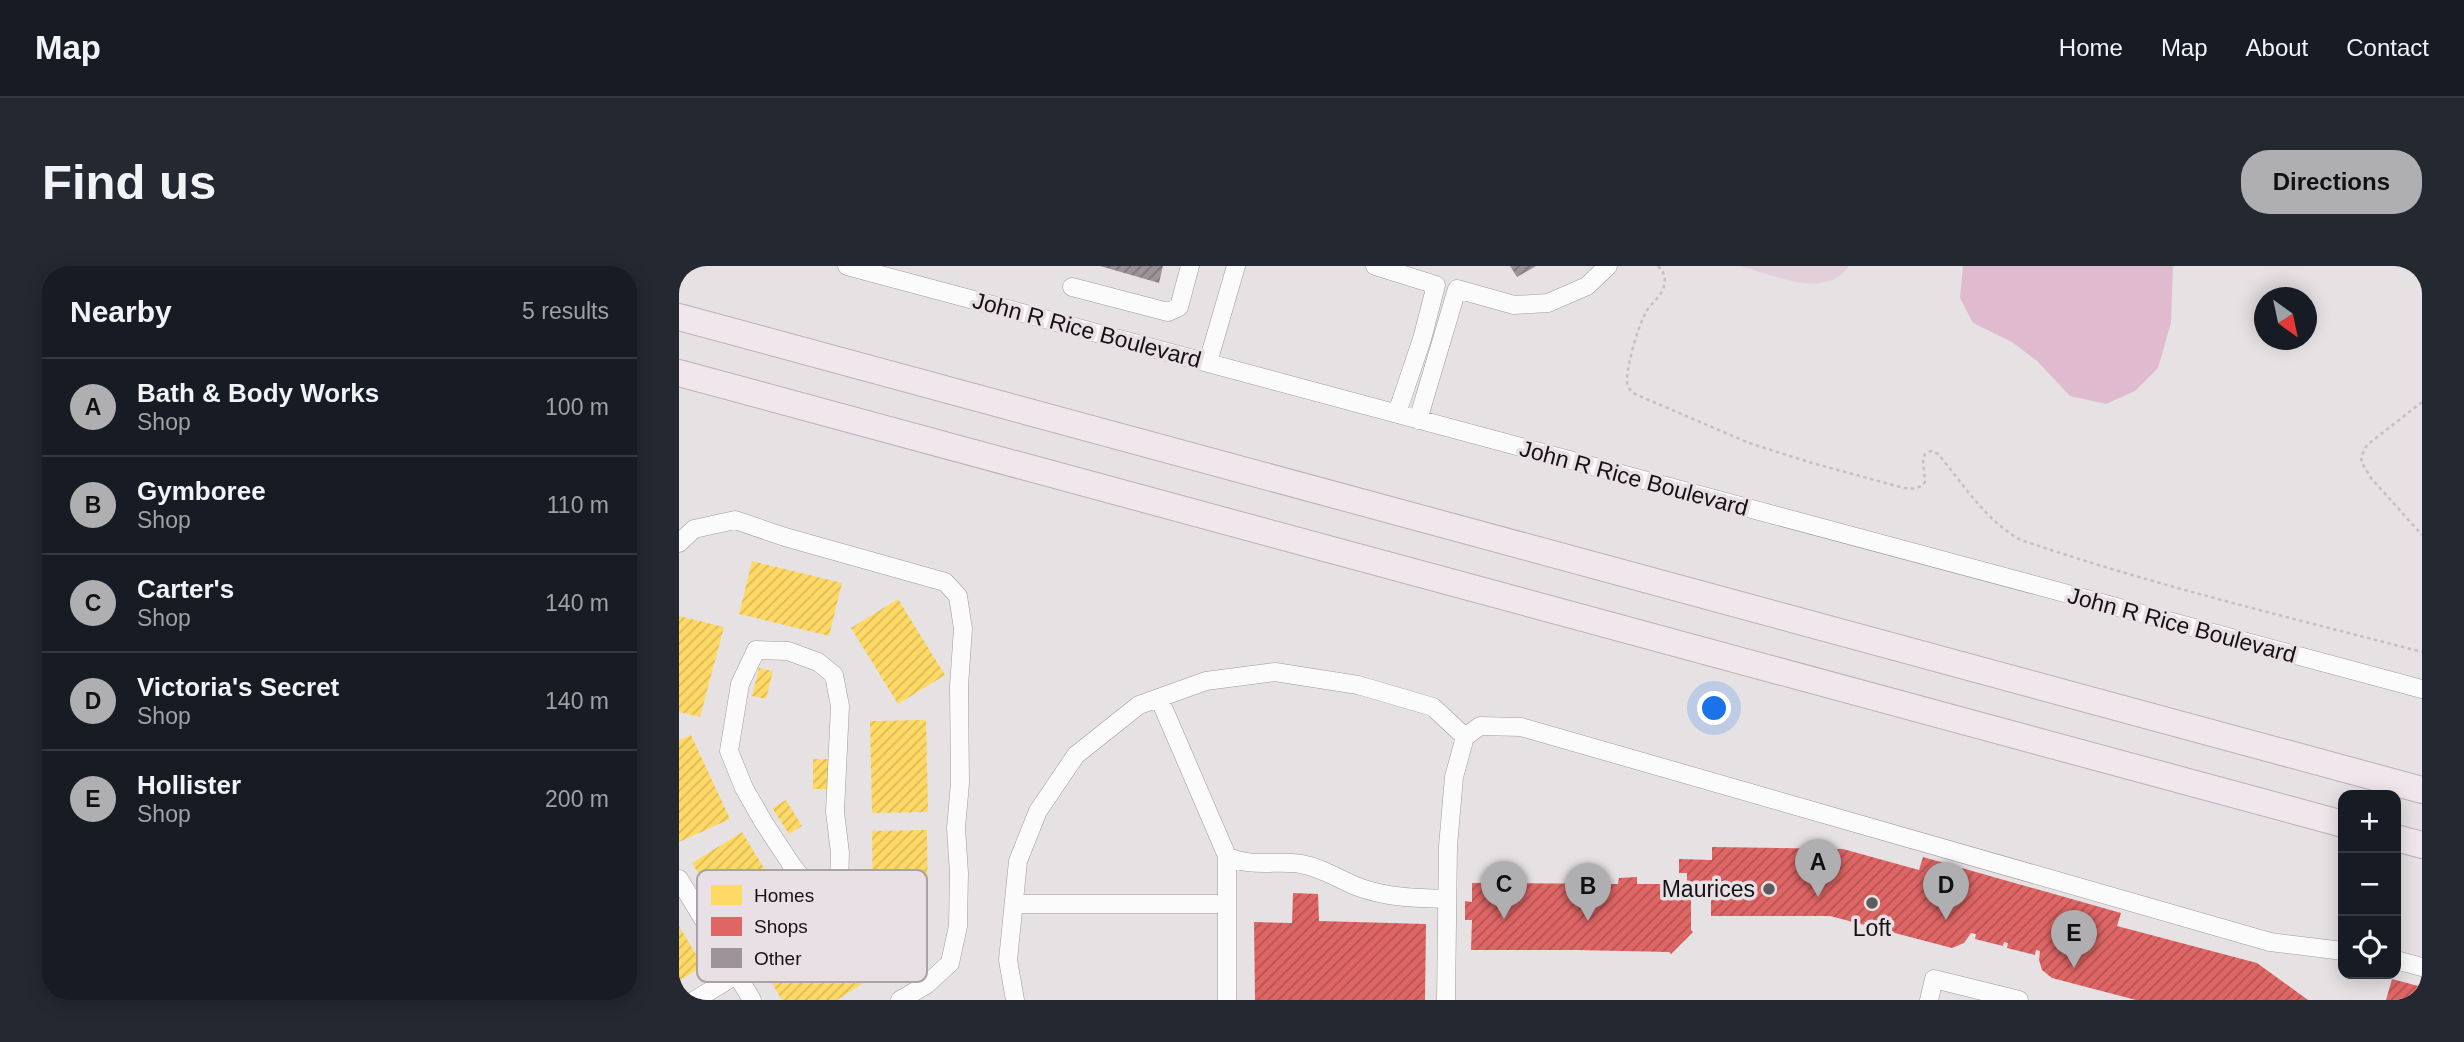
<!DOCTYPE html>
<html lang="en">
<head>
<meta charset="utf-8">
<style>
  body { margin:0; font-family:Helvetica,sans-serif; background:#242831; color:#f1f3f6 }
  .controls { position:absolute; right:21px; bottom:21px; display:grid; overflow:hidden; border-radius:14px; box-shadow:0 4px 18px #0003 }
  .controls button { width:63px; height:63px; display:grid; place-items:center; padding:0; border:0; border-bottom:2px solid #363941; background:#171b24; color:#f1f3f6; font:35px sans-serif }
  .compass { position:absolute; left:1575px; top:21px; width:63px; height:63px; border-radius:50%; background:#171b24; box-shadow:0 4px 18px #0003; rotate:147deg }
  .you { position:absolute; left:1036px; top:443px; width:24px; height:24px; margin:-18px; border:5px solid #fff; border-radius:50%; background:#1a73e8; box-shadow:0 0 0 10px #1a73e833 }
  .badge { display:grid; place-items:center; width:46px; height:46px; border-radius:50%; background:#afafb1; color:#111; font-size:23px; font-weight:700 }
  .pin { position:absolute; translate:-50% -58px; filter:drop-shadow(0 2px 4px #0008) }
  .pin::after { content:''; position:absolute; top:37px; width:24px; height:21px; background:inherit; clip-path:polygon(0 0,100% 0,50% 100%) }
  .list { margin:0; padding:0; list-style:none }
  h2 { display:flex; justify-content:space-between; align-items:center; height:91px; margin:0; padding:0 28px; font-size:30px }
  h2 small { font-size:23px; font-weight:400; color:#9ea1a6 }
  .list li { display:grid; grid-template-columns:46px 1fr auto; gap:21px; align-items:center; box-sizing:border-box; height:98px; padding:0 28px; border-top:2px solid #363941 }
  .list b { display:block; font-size:26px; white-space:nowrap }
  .list p { margin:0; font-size:23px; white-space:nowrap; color:#9ea1a6 }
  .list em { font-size:23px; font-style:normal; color:#9ea1a6 }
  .icon { flex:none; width:38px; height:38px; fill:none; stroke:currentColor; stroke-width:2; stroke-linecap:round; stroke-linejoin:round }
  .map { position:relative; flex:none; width:1743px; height:734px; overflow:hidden; border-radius:28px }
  header { display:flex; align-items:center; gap:42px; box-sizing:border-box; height:98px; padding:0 35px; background:#171b24; border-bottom:2px solid #363941 }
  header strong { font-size:33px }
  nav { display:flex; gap:38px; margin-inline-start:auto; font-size:24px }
  .intro { display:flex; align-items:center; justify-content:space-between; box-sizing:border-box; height:168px; padding:0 42px }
  h1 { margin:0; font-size:49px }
  .button { padding:18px 32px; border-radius:28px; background:#afafb1; color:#111; font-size:24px; font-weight:700 }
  main { display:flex; gap:42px; padding:0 42px }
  aside { flex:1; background:#171b24; border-radius:28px; box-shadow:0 4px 18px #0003 }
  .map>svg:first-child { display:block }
  .garden { fill:#e3cfda }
  .water { fill:#e0bbd0 }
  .homes { fill:url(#homes-hatch) }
  .shops { fill:url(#shops-hatch) }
  .building { fill:url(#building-hatch) }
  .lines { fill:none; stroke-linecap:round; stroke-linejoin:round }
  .minor-casing { stroke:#9e9b9c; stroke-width:19 }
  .highway-casing { stroke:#bbafb6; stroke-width:28 }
  .path { stroke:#c2c1c2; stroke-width:2.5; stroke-dasharray:3.5 3.5; stroke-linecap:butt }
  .minor { stroke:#fbfbfb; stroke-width:18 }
  .highway { stroke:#f0e6ec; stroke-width:26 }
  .poi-dot { fill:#5e5b5d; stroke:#e8e0e4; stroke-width:2.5 }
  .labels { text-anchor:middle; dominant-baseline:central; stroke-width:7; stroke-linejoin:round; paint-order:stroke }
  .street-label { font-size:23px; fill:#151214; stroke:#e8e0e4 }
  .poi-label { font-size:23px; fill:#151214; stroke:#e8e0e4; text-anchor:end }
  .key { fill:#e8e0e4; stroke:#a9a2a6; stroke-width:2 }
  .key-label { font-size:19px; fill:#151214 }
</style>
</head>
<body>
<header>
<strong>Map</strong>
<nav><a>Home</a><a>Map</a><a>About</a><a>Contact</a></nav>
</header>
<div class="intro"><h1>Find us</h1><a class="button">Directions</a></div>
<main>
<aside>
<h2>Nearby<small>5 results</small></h2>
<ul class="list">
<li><span class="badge">A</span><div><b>Bath &amp; Body Works</b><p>Shop</p></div><em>100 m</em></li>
<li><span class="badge">B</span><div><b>Gymboree</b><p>Shop</p></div><em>110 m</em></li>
<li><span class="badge">C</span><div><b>Carter's</b><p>Shop</p></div><em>140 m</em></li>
<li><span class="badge">D</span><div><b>Victoria's Secret</b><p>Shop</p></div><em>140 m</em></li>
<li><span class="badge">E</span><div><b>Hollister</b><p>Shop</p></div><em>200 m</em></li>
</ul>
</aside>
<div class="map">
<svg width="1743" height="734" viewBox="0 0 1743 734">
  <defs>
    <pattern id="homes-hatch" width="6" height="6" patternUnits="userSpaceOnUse" patternTransform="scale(1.75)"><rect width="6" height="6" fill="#ffd966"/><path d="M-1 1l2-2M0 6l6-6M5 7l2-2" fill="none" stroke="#dab958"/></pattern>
    <pattern id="shops-hatch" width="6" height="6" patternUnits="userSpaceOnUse" patternTransform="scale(1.75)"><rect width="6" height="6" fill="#e06666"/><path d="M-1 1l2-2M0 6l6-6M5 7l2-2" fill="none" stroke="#b45353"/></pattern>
    <pattern id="building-hatch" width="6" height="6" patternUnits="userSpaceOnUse" patternTransform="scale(1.75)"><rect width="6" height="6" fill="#9d9399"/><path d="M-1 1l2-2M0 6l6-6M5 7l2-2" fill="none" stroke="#7f777c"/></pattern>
  </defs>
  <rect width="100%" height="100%" fill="#e6e2e4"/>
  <path class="garden" d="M1061 0H1170C1146 35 1093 8 1061 0Z"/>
  <path class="water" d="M1284 0H1494L1492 57 1479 102 1456 125 1427 138 1391 130 1358 95 1333 76 1294 57 1281 32Z"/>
  <path class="homes" d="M73 295 163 317 150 370 60 348Z
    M219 333 266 409 219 438 172 362Z
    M0 350 45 361 21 451 0 446Z
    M80 402 94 405 87 433 73 430Z
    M247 454 249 546 193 547 191 455Z
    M12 469 51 553 0 576V474Z
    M134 493H149L150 523H134Z
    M107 534 123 560 110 568 93 542Z
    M248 564 249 657 194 658 193 565Z
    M63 566 111 645 62 675 13 597Z
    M0 660 24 700 0 715Z
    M168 662 197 709 158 734H103L89 711Z"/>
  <path class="shops" d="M1033 581 1164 583 1240 604 1244 591 1442 647 1438 660 1578 697 1629 734H1457L1373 712 1363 704 1360 694 1361 685 1357 684 1356 689 1328 682 1329 677 1325 676 1324 680 1296 673 1297 668 1292 667 1285 677 1273 682 1151 650H1032V618H1012V664L1014 666 992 688 990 686 897 684H792L793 654H786V635L793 636V617L939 618 940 612 958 611V618H1008V607H1000V593L1033 594Z
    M614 627 639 628 640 655 747 658 746 734H576L575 656 613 657Z
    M1713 713 1743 721V734H1707Z"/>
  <path class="building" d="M421 0H484L480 17Z
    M831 0H857L838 11Z"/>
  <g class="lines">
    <defs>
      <path id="minor" d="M168 0 1743 423
        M696 0 757 19 743 73 718 147
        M393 21 489 46 500 41 511 0
        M529 96 557 0
        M739 154 778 23 835 39 869 37 908 20 929 0
        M0 277 15 263 56 254 106 271 266 316 279 330 284 363 280 420 281 517 277 562 280 607 279 660 271 697 247 719 221 734
        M480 432 548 590C571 602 597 594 622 598 645 602 662 615 682 622 711 632 739 632 768 633
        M0 613 73 734
        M335 638H546
        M1717 694 1743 701
        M16 734 98 684 149 646 160 620 161 587 156 546 161 440 155 409 139 396 109 385 77 384 61 418 50 485 65 522 85 557 112 598 149 646
        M336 734 329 694 339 595 359 545 397 489 460 439 527 415 596 406 679 419 754 441 786 471
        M548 734V590
        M767 734 769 580 775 511 786 471 801 460 842 461 1591 676 1664 685
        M1250 734 1255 713 1340 734"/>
      <path id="highway" d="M0 51 1743 524
        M0 107 1664 558
        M1717 572 1743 579"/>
    </defs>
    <use href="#minor" class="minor-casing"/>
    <use href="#highway" class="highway-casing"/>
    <path class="path" d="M979 0C985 6 987 11 985 20 983 30 972 37 967 46 959 61 948 98 948 115 948 121 951 124 956 128L1070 177 1133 197 1225 222C1235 223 1240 223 1246 216L1244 194 1246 188 1252 185 1259 188C1285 219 1307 255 1342 274 1474 319 1609 351 1743 386
      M1743 136 1688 179 1682 191 1683 197 1692 212 1743 269"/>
    <use href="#minor" class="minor"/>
    <use href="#highway" class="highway"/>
  </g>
  <g class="poi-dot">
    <circle cx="1090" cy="623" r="7"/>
    <circle cx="1193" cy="637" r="7"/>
  </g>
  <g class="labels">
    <g class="street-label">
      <text transform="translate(408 64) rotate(15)">John R Rice Boulevard</text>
      <text transform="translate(955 212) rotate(15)">John R Rice Boulevard</text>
      <text transform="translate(1503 359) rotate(15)">John R Rice Boulevard</text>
    </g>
    <g class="poi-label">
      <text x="1076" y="623">Maurices</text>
      <text x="1193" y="662" text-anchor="middle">Loft</text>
    </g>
  </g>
  <rect x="18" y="604" width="230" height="112" rx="10" class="key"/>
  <rect x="32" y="619" width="31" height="20" fill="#ffd966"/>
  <rect x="32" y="651" width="31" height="19" fill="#e06666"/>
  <rect x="32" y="682" width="31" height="20" fill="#9d9399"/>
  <g class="key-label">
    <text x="75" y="636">Homes</text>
    <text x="75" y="667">Shops</text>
    <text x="75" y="699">Other</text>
  </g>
</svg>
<div class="controls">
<button>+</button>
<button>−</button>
<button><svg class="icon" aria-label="locate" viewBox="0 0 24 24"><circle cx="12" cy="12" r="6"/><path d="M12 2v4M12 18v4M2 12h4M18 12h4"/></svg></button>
</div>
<svg class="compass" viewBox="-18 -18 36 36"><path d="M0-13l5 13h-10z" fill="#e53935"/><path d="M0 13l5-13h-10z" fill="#9ea1a6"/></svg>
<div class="you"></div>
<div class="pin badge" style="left:1139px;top:631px">A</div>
<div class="pin badge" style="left:909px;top:655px">B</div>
<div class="pin badge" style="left:825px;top:653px">C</div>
<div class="pin badge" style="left:1267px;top:654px">D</div>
<div class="pin badge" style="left:1395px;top:702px">E</div>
</div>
</main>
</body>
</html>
